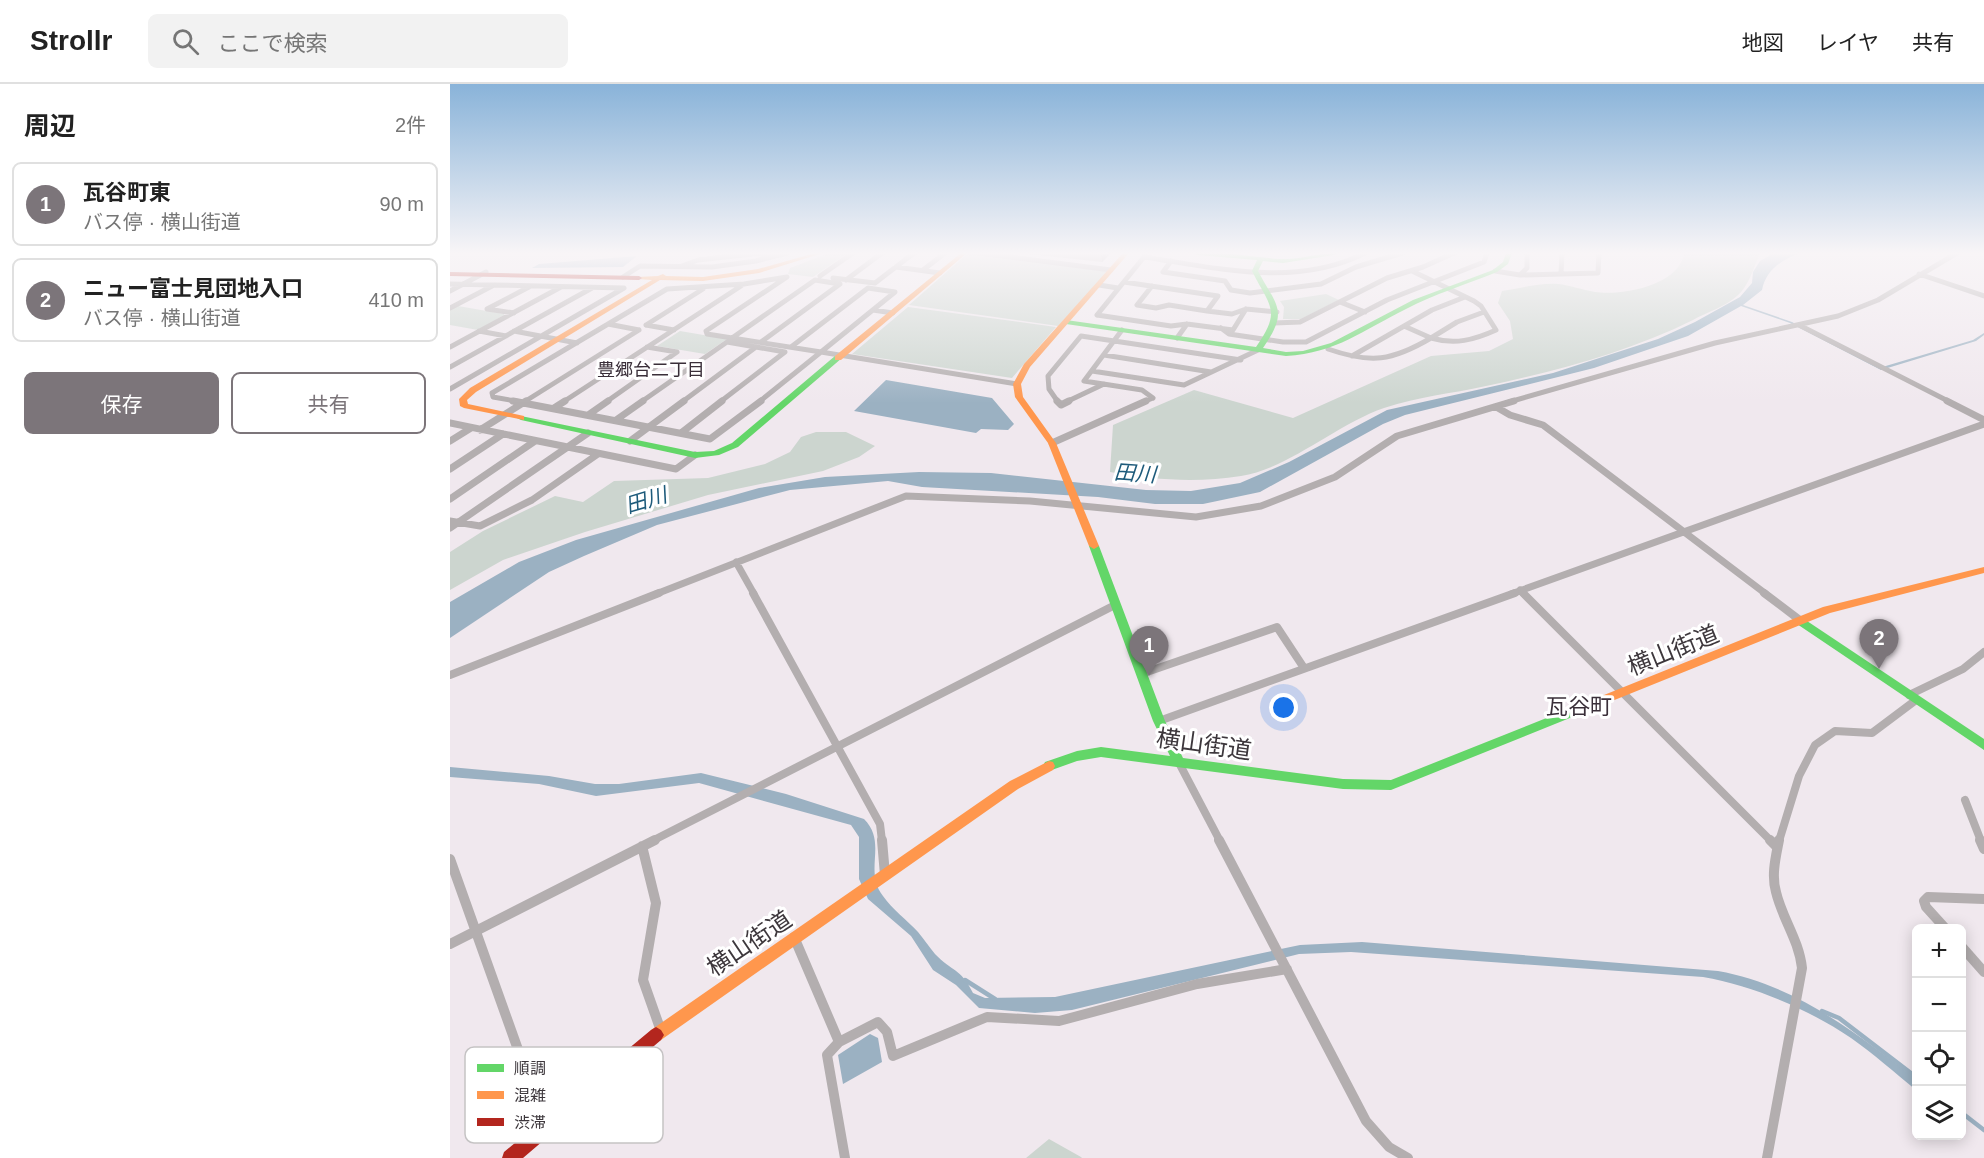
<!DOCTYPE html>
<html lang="ja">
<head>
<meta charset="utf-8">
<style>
  body { margin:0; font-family:Helvetica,"Noto Sans JP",sans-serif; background:#f2f2f2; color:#222 }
  .controls { position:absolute; right:18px; bottom:18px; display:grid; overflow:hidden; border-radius:9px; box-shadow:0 3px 15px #0003 }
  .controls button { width:54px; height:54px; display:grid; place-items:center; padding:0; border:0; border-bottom:2px solid #e0e0e0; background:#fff; color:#222; font:30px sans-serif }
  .you { position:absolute; left:834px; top:624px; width:21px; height:21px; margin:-15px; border:4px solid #fff; border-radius:50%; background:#1a73e8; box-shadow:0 0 0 9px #1a73e833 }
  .badge { display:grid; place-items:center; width:39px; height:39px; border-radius:50%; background:#7c757a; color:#fff; font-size:20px; font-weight:700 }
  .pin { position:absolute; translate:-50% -50px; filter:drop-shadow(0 2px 3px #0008) }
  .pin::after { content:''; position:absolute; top:32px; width:21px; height:18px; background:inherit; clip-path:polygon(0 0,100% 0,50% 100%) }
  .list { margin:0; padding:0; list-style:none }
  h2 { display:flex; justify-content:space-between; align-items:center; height:78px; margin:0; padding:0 24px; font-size:26px }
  h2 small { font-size:20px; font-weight:400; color:#767676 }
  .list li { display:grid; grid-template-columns:39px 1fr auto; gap:18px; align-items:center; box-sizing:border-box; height:84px; margin:0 12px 12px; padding:0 12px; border:2px solid #e0e0e0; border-radius:9px }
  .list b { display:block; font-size:22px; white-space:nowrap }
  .list p { margin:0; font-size:20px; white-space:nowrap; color:#767676 }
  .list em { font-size:20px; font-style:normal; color:#767676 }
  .actions { display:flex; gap:12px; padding:18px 24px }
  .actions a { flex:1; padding:14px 0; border:2px solid #7c757a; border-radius:9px; text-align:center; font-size:21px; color:#7c757a }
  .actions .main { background:#7c757a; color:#fff }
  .icon { flex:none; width:33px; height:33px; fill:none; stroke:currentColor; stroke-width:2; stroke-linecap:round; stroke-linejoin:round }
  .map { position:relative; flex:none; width:1534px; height:1074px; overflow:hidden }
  header { display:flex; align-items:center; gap:36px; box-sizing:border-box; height:84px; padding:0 30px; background:#fff; border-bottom:2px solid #e0e0e0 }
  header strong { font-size:28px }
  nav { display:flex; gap:33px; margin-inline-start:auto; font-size:21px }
  .search { width:420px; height:54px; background:#f2f2f2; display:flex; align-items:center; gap:15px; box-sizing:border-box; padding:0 21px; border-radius:9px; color:#767676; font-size:22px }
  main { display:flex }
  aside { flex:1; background:#fff }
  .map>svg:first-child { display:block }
  .green { fill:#ccd5cf }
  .water { fill:#9bb1c2 }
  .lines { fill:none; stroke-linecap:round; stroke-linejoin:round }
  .stream { stroke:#9bb1c2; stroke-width:4.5 }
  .street-far3 { stroke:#b3aeaf; stroke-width:5 }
  .street-far2 { stroke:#b3aeaf; stroke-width:7 }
  .street-far1 { stroke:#b3aeaf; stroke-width:8 }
  .street { stroke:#b3aeaf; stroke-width:10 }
  .fast { fill:#63d668; fill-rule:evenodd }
  .slow { fill:#ff974d; fill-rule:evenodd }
  .jam { fill:#b3261e; fill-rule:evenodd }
  .wall { fill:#bab4b5 }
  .shaded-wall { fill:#979293 }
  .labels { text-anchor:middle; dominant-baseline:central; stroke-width:6; stroke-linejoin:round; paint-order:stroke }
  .far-neighbourhood-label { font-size:18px; fill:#3a2f39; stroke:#fff }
  .water-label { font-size:21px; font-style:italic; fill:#1e5b7b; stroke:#fff }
  .quarter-label { font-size:22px; fill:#3a2f39; stroke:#fff }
  .near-street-label { font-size:24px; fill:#3d373c; stroke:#fff }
  .key { fill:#fff; stroke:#c5c3c4; stroke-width:1.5 }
  .key-label { font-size:16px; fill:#3d373c }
</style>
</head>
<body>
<header>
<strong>Strollr</strong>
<div class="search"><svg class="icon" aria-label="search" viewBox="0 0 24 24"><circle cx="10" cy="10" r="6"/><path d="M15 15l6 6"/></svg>ここで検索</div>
<nav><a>地図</a><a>レイヤ</a><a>共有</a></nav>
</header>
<main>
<aside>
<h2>周辺<small>2件</small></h2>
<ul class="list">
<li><span class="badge">1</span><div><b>瓦谷町東</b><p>バス停 · 横山街道</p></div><em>90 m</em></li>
<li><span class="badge">2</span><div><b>ニュー富士見団地入口</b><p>バス停 · 横山街道</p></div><em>410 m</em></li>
</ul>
<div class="actions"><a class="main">保存</a><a>共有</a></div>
</aside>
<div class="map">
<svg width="1534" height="1074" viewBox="0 0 1534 1074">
  <rect width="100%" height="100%" fill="#f0e8ee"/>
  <path class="green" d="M380 169H398L363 193 338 190 340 184Z
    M1234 169H1310C1304 183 1299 202 1287 212 1275 223 1257 228 1243 236 1179 268 1106 287 1036 302 1000 310 970 312 934 324 887 340 838 385 791 392 747 399 703 396 660 388L663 341 744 306 843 334 981 272 1039 267 1063 255 1060 237 1048 219 1052 207C1071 204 1089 199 1108 200 1120 201 1132 206 1145 208 1173 212 1230 201 1234 169Z
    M525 170 654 187 657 189 608 242 459 221 516 171Z
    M876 210 889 216 851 235H833L834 223 830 217Z
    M8 222 54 230V231L28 246 0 241V226Z
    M458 223 606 243 562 294 402 270Z
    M230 247 277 255 255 270 207 262Z
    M366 348H396L425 362 409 373 373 387 258 411 135 448 53 476 0 506V468L33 447 105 412 133 418 164 397 258 394 315 380 340 368 351 353Z
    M599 1055 631 1073 632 1074H576Z"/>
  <path class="water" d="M1324 169H1350C1331 176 1316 186 1312 206L1293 221 1342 238 1429 284 1523 256 1534 249V251L1526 257 1431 286 1340 239 1291 222 1238 252 1144 284 955 331 933 340 810 408 753 420H705L648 413 472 403 438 397 340 406 207 441 134 472 99 488 0 554V518L69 478 126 456 309 404 375 393 469 388 541 389 696 406 741 407 790 399 839 378 937 326 1103 289 1208 255 1245 238 1290 213 1302 199 1303 188 1310 177Z
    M187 172 173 183 82 184 89 180Z
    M436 296 542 314 564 340 558 346 531 345 526 349 404 327Z
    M0 683 99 692 145 700H169L251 689 336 710 414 735C438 759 413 786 433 812 442 825 457 836 468 848 474 855 479 863 485 870 502 888 510 883 523 909L535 914 605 913 850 861 912 858 1268 887C1346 901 1406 949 1466 995V1006C1445 989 1424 970 1401 954 1358 925 1304 902 1253 893L901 868 849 870 622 926 585 929 529 924 506 901 483 886 461 852 418 815 409 795V753L401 741 249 699 146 712 89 700 0 693Z
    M420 950 428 954 432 978 393 1000 388 971Z"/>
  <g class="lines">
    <path class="stream" d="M515 896 545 915
      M1372 927 1389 934 1466 993
      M1512 1029 1534 1046"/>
    <path class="street-far3" d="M529 169 661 186
      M721 177 713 188 775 197 781 206 800 209 871 200 906 183 952 169
      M232 182 248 176 311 169 317 174
      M446 183 490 189
      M473 186 495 169
      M1045 187 1070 191 1077 184V169
      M1111 190 1112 169
      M1469 190 1534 212
      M1070 191 1148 189 1149 169
      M370 192 403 169
      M173 193 190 182 262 183 306 177 337 169
      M383 194 425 199 464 169
      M396 196 432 169
      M674 198 768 212 757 227 782 230 796 225 827 228
      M0 200 44 201 0 224
      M649 201 668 204
      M702 202 687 221 706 224 719 221 757 227
      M0 207 36 188
      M890 218 915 228
      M423 226 443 229
      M64 229 37 225 79 203
      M647 231 694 173C767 184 846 204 915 169
      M647 231 721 242 737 240 783 246 796 225
      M824 239 850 238 937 194 973 183 1004 169
      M158 240 189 246
      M196 241 253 205
      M196 241 224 246
      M1349 241 1500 318
      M954 242 981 254 1007 238 1034 228
      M771 244 779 250 833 258H856L937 216 1034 178 1037 169
      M672 246 634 297 692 306 703 314
      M29 247 56 252
      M64 247 127 259
      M282 254 365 196 390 200 311 258
      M727 254 737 240
      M0 263 111 203
      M341 263 418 204 445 208 371 268
      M878 265C921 280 942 277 981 254 1005 261 1024 256 1046 246L1031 222 1024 217 962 187
      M371 268 567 300
      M654 271 761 288
      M902 272 982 226 1015 213
      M0 283 142 204
      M642 287 734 301 808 266
      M0 305 174 204 44 201
      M71 318 43 313 42 309 217 205 294 200 337 193 256 247 257 250 371 268
      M74 318 189 246
      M113 318 291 202
      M156 318 227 268 197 263
      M191 318 277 258 335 268 270 318
      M232 318 306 263
      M309 318 371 268
      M608 318 599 305 598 292 631 252 791 276
      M616 318 654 300
      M693 318 703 314
      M1059 318 1265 259 1388 232 1428 216 1507 169"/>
    <path class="street-far2" d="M63 317 260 355 311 317
      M607 317 611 321 619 317
      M1497 317 1534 336
      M104 324 115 317
      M1048 324 1060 331 1093 341 1316 510
      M138 331 158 317
      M166 336 193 317
      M0 339 226 385 245 371
      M30 346 76 317
      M231 349 272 317
      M0 357 21 344
      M180 357 234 317
      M602 359 696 317
      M0 385 53 350
      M0 415 85 357
      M0 437 30 442 82 416 148 370
      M0 444 138 349
      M286 478 304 510
      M1070 506 1074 510
      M206 510 456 412 580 417 746 433 811 422 885 393 947 352 1064 317
      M1061 510 1534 340"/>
    <path class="street-far1" d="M303 509 430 740 432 757
      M1073 509 1321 757
      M1314 509 1351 537
      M691 590 827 543 854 584
      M0 591 209 509
      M1459 611 1513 585 1534 568
      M709 637 1065 509
      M729 679 770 757
      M1515 716 1531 757
      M202 757 665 521
      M1329 757 1349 692 1365 661 1385 647 1422 649 1466 616"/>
    <path class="street" d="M432 756 435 791
      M769 756 916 1037 939 1063 958 1074
      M1320 756 1327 763
      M1530 756 1534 765
      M192 762 206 819 193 896 211 947
      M0 775 96 1044
      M1495 844 1476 823 1474 817 1478 813 1534 815
      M344 853 389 958 428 938 437 948 443 972 537 933 609 937 747 900 837 885
      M0 860 205 756
      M1512 863 1534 888
      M389 958 377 971 395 1074
      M1317 1074 1352 884C1349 856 1332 834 1326 808 1321 791 1326 772 1329 756"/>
    <path class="fast" d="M744 169C772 167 801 173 830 175 849 176 868 169 887 169L884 171 833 179 813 177 808 187C827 223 839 226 813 264L836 268 853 267 881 259 963 216 1043 186 1053 178 1056 169H1062L1058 180 1047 188C1017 200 985 210 956 225 913 246 887 269 836 272L616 240 613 238 616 236 806 263C832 226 820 223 802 187L807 176 747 171Z
      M385 272 392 274 288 363 269 371 245 374 71 336 67 334 71 332 245 368 264 367 282 359Z
      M644 459 649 462 715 637 733 674 893 695 941 696 1154 611H1162L1164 614 1162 617 941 706 893 705 651 673 627 677 599 687 595 686 593 682 595 678 627 667 651 663 720 672 703 637 639 462Z
      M1351 533 1534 655V666L1347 540 1346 537Z"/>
    <path class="slow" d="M365 169H373L309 189 253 197 210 196 26 308 17 316 18 320 74 332V336L14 324 10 322 9 315 20 304 202 196 187 195V193L208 192 213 190 216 192 253 193 308 185Z
      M511 169H517L391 276H385V272Z
      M673 169H679L580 283 571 300 573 313 606 359 649 462 644 465 639 462 598 359 565 313 563 300 574 280Z
      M1534 483V489L1380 529 1162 617H1154L1152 614 1154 611 1373 523Z
      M599 677 603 678 605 682 603 686 568 705 211 956 206 959 201 956 198 951 201 946 560 697Z"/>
    <path class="jam" d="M0 188 189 192 192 194 189 196 0 192Z
      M206 943 211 946 214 951 211 956 73 1074H52L54 1068 201 946Z"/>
  </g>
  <path class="wall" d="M578 169H661L652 178 578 170Z"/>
  <path class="shaded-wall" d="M651 169H661L652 178Z"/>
  <linearGradient id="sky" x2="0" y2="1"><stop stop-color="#89b3d9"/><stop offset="0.53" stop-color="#f8f5f7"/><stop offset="1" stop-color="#f8f5f7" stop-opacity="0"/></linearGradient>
  <rect width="1534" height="319" fill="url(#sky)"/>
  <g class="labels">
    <g class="far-neighbourhood-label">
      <text x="201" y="286">豊郷台二丁目</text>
    </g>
    <g class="water-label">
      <text transform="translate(685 389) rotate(4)">田川</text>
      <text transform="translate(196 416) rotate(-17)">田川</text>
    </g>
    <g class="quarter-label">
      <text x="1129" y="622">瓦谷町</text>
    </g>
    <g class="near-street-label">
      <text transform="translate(1223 566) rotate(-22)">横山街道</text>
      <text transform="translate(754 660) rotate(8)">横山街道</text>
      <text transform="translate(299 859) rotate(-34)">横山街道</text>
    </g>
  </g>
  <rect x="15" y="963" width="198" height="96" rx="9" class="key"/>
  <rect x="27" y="980" width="27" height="8" fill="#63d668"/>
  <rect x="27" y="1007" width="27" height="8" fill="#ff974d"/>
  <rect x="27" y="1034" width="27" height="8" fill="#b3261e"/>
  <g class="key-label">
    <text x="64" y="990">順調</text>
    <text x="64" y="1017">混雑</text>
    <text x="64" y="1044">渋滞</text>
  </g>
</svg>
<div class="controls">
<button>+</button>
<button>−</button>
<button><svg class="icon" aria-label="locate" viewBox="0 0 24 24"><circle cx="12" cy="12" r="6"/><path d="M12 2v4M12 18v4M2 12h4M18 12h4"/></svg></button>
<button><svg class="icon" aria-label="layers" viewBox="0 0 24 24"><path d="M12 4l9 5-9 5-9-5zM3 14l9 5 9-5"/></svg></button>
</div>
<div class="you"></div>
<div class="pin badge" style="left:699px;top:592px">1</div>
<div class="pin badge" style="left:1429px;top:585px">2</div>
</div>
</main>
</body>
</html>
